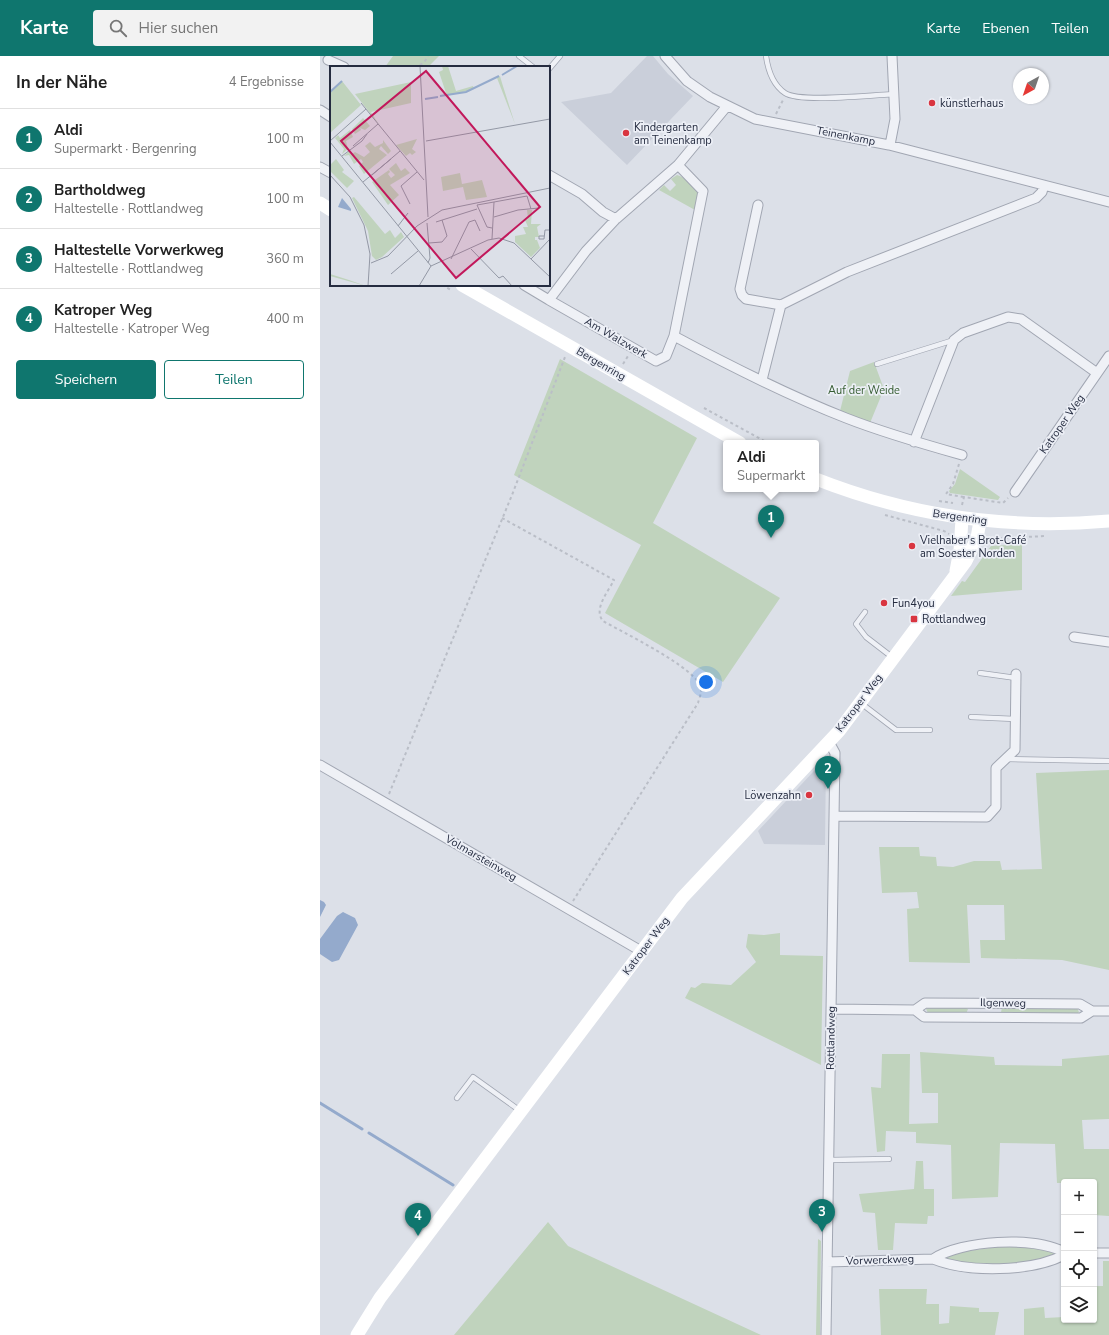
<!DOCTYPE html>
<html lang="de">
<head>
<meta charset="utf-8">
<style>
  body { margin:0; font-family:"Nunito Sans",sans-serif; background:#f2f2f2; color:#222 }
  .controls { position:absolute; right:12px; bottom:12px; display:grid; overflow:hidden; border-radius:4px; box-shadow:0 1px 3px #0004 }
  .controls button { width:36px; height:36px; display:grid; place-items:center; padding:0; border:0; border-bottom:1px solid #e0e0e0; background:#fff; color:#222; font:20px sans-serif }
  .compass { position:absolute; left:693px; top:12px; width:36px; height:36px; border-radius:50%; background:#fff; box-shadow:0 1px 3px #0004; rotate:220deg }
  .you { position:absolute; left:386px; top:626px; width:14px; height:14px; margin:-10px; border:3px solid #fff; border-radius:50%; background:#1a73e8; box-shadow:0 0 0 6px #1a73e833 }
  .badge { display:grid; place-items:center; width:26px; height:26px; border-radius:50%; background:#0f766e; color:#fff; font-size:13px; font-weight:700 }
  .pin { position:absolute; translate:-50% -33px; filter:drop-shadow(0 1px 2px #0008) }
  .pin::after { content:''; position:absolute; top:21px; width:14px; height:12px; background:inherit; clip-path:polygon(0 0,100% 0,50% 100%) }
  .popup { position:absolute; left:403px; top:384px; width:96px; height:52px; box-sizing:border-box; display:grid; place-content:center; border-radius:4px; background:#fff; filter:drop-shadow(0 1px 3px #0005); font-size:13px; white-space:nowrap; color:#767676 }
  .popup b { font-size:15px; color:#222 }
  .popup::after { content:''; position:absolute; left:50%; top:100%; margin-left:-8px; border:8px solid transparent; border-top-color:#fff }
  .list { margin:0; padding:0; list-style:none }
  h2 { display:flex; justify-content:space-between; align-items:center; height:52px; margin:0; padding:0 16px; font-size:17px }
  h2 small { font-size:13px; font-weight:400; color:#767676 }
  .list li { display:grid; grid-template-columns:26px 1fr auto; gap:12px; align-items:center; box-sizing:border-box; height:60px; padding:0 16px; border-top:1px solid #e0e0e0 }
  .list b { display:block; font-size:15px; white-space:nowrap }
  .list p { margin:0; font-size:13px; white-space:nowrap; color:#767676 }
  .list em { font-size:13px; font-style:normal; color:#767676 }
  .actions { display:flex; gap:8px; padding:12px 16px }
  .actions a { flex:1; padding:9px 0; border:1px solid #0f766e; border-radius:4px; text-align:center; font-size:14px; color:#0f766e }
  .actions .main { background:#0f766e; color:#fff }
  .icon { flex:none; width:22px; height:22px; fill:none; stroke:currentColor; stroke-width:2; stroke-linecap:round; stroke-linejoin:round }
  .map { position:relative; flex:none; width:789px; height:1279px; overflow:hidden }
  header { display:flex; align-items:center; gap:24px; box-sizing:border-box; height:56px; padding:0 20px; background:#0f766e; color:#fff }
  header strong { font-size:19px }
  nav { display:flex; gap:22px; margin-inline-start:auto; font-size:14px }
  .search { width:280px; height:36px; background:#f2f2f2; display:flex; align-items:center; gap:10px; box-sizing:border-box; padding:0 14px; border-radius:4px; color:#767676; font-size:15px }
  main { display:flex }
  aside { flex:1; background:#fff }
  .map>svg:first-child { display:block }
  .built { fill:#cacfda }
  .green { fill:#c0d3bd }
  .water { fill:#94aacc }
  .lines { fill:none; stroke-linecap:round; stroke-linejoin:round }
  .stream { stroke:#94aacc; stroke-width:3 }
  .lane-casing { stroke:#a1a6b2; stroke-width:6 }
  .street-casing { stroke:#a1a6b2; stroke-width:11 }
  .path { stroke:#babec7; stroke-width:2; stroke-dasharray:3 3; stroke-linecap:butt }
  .lane { stroke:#eff1f6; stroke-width:4.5 }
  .street { stroke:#eff1f6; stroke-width:9 }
  .secondary { stroke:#fff; stroke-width:13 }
  .poi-dot { fill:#d93540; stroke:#eceff6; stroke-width:1.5 }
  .labels { text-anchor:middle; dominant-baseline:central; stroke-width:3.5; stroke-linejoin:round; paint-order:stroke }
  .poi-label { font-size:11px; fill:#252c40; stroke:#eceff6; text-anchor:start }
  .street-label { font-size:11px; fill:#252c40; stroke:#eceff6 }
  .park-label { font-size:11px; fill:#355c31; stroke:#eceff6 }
  .inset-river { fill:none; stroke:#94aacc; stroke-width:2 }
  .inset-road { fill:none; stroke:#9398a5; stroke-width:1 }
  .view { fill:#c2185b; fill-opacity:0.15; stroke:#c2185b; stroke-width:2 }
  .inset-edge { fill:none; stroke:#252c40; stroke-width:2 }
</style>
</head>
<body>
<header>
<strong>Karte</strong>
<div class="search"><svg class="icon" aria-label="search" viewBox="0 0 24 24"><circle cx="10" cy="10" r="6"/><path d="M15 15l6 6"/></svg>Hier suchen</div>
<nav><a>Karte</a><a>Ebenen</a><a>Teilen</a></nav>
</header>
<main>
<aside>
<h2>In der Nähe<small>4 Ergebnisse</small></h2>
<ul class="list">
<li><span class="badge">1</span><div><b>Aldi</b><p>Supermarkt · Bergenring</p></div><em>100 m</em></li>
<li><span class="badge">2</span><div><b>Bartholdweg</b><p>Haltestelle · Rottlandweg</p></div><em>100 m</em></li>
<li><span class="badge">3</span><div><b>Haltestelle Vorwerkweg</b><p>Haltestelle · Rottlandweg</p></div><em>360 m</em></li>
<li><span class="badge">4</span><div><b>Katroper Weg</b><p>Haltestelle · Katroper Weg</p></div><em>400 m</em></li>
</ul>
<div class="actions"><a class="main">Speichern</a><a>Teilen</a></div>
</aside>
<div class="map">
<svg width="789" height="1279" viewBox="0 0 789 1279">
  <rect width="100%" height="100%" fill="#dce0e8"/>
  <path class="built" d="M327 0H333L348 18 373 40 307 109 241 46 291 37Z
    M506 702 505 789 444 788 438 775Z"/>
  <path class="green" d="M73 0H119L108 11H65Z
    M357 119C364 121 377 130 378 138 378 143 375 150 375 154L339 134 344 129 350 135 356 129 351 123Z
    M240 303 377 382 333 467 460 542 403 626 285 557 321 489 194 419Z
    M554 306 564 333 550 367 520 355 530 315Z
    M640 413 680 441 678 444 630 437 629 435 635 428Z
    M702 488V534L631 540 642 525 645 526 671 490Z
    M789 714V914L742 904 661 902 660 884H685L684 849H647L650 907 589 906 587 853 599 852 597 836 562 837 559 791H599L600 800 616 801 617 810 633 811 654 805H680L682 814 722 813 716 717Z
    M460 877V899L503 900 501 1009 365 942 371 931 375 932 382 927 411 929 436 906 426 891 428 878 444 879Z
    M608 952H646L648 953 646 958 608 957 606 953Z
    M682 952H757L759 956 757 958H683L681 956Z
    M600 996 674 1001 675 1009 742 1010V1003L789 999V1063L762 1064 764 1093H789V1160L774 1159V1126L737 1127 735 1088 680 1087 678 1141 632 1143 631 1089 596 1087V1076L566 1075 565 1095 557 1096 551 1031 561 1032 562 998H590L589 1068 618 1067V1037H602Z
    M596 1105H603L604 1133H614V1160H608L607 1168 575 1167 573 1194H558L555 1157 543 1156 539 1138 594 1133Z
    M228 1166 248 1190 441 1279H134Z
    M498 1183 501 1185 500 1279H496Z
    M684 1190 736 1194 738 1197 735 1202 680 1210 629 1206 624 1202 626 1198Z
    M783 1205H789V1279H704V1253L724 1251 725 1262 744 1261V1264H774V1230H783Z
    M559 1233H607L606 1248H619V1268L629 1267 630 1250 659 1252V1256H679L675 1279H561Z"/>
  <path class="water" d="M0 844 4 846 6 849 0 861Z
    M23 856 35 862 38 869 19 904 12 906 0 898V883L17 860Z"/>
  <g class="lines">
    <path class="stream" d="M0 1047 42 1073
      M49 1077 133 1129"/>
    <defs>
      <path id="lane" d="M199 0 213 11
        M446 0C448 14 453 29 465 37 479 47 554 39 574 38
        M229 13 240 0
        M557 308 634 284
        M545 556 536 568 546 581 572 601
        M660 617 696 622
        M542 648 576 674H610
        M651 661 695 663
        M687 703 789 705
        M137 1042 153 1021 199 1054
        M509 1104 569 1103"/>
      <path id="street" d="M345 0 367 25 390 41 435 63 569 89 789 146
        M8 4 24 11
        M0 54 11 61
        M570 89 575 63 572 0
        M358 109 383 135 354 280 346 300 336 305 229 244 266 195 296 163 358 109 407 50
        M0 111 11 117
        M229 119 262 138 283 156 296 163
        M438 149 420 233 422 239 426 243 461 249 527 216 716 142 722 136 724 129
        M204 229 229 244
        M354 280C410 310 467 339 526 362 564 377 603 388 642 399
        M442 324 461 249
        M594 386 634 284 643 277 688 261 701 263 777 317
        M695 436 789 300
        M754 581 789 586
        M0 709 321 895
        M515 760 667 761 676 751V712L695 694 696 618
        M512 953 595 954 604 961 761 962 772 955
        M595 954 605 947 760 948 772 955H789
        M774 1197H789
        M613 1203C642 1184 713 1180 744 1196
        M507 1206 613 1203C648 1217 711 1216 744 1199
        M506 1279 515 697 509 686"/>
    </defs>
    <use href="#lane" class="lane-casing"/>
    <use href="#street" class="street-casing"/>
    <path class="path" d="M88 11C98 10 103 10 108 0
      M456 58 463 44
      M122 229 131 234
      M303 308 308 300
      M384 352 448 387
      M639 408 633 428 626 438 644 441
      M619 445 633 447
      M642 449 644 441 683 447 688 442
      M565 459 624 475 629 478
      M182 462 294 524C288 536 273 553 283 565 302 576 377 612 381 632 382 636 379 643 378 647L253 845
      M667 483 726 480
      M69 738 192 439 245 301"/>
    <use href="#lane" class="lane"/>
    <use href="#street" class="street"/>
    <path class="secondary" d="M0 147 11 154
      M142 229 420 387
      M496 423C590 460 688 474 789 465
      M636 515 640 494 642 463
      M37 1279 60 1242 362 842 519 675 646 505 657 482 660 465"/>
  </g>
  <g class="poi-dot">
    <circle cx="612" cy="47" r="4"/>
    <circle cx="306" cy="77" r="4"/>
    <circle cx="592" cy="490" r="4"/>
    <circle cx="564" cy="547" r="4"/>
    <rect x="590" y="559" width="8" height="8" rx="2"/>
    <circle cx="489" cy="739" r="4"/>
  </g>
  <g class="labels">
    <g class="poi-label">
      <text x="620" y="47">künstlerhaus</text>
      <text x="314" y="71">Kindergarten<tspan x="314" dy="13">am Teinenkamp</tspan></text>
      <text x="600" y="484">Vielhaber's Brot-Café<tspan x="600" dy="13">am Soester Norden</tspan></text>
      <text x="572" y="547">Fun4you</text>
      <text x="602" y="563">Rottlandweg</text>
      <text x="481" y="739" text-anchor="end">Löwenzahn</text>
    </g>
    <g class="street-label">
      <text transform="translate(526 80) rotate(11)">Teinenkamp</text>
      <text transform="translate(296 282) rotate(30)">Am Walzwerk</text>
      <text transform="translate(281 308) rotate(30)">Bergenring</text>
      <text transform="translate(742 368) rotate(-55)">Katroper Weg</text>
      <text transform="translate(640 461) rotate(8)">Bergenring</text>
      <text transform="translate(539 647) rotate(-53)">Katroper Weg</text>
      <text transform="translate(161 802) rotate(30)">Volmarsteinweg</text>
      <text transform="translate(326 890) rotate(-53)">Katroper Weg</text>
      <text transform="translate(683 947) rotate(1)">Ilgenweg</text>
      <text transform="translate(511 982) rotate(-89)">Rottlandweg</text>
      <text transform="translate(560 1204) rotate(-2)">Vorwerckweg</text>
    </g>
    <g class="park-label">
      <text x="544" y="334">Auf der Weide</text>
    </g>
  </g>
  <g transform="translate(10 10)">
    <rect width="220" height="220" fill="#dce0e8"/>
    <path d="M112 0H118L126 25 143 20 144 23 117 30 109 6 113 4ZM170 10 172 17 185 58 167 12ZM12 15 31 39 0 67V26ZM81 16V37L41 46 50 60 25 28ZM33 52 40 60 35 64 30 62 31 64 25 68 22 63ZM20 64 23 71 16 75 18 83 12 88 14 83 5 72 8 69 10 72ZM87 73 82 83 86 86 82 89 80 87 76 90 66 79ZM53 74 61 85 58 88 51 80 49 83 57 89 34 108 29 100 33 96 31 93 24 98 19 89 14 90 19 85 22 88 25 86 34 91 40 86 35 80 40 76 45 81 53 77ZM6 93 14 104 12 106 24 115 17 122 0 105V99ZM66 97 71 105 75 102 80 107 60 119 69 129 58 139 42 116 59 104 60 106 58 108 61 112 65 109 59 103ZM130 107 132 118 152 114 157 131 136 134 133 121 113 125 111 111ZM24 131 55 168 60 164 65 172 71 166 74 171 52 191 46 194 42 190 38 165 22 132ZM197 144H202L201 158H211L207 161 209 171H205V174H207L210 182 201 191 185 176V170L196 168 193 161H198L195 154 198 153ZM0 208 19 214 36 220 0 210Z" fill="#c0d3bd"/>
    <path d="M12 132 21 143V145L8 141Z" fill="#94aacc"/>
    <path class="inset-river" d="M172 9 187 0M0 26 12 15M110 30 136 26 169 10M95 33 108 31"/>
    <path class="inset-road" d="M90 0 98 151M31 37 94 114M0 75 36 43M96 75 220 53M0 76 101 200M23 80 48 58M12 90 32 75 37 68M0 109 20 131 34 159 40 188 38 220M42 109 70 85M33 116 61 93M164 136 197 130 201 143M80 138 71 120 87 106M164 151 188 144 209 142M106 156 147 143M97 157 100 192 98 197M68 160 78 147M162 162 157 161 147 139 164 136 162 173M214 170H209V173H214L215 164H220M99 177 112 176 117 170 112 154M141 183 169 212 173 210 182 220M121 193 139 156 145 154 150 165M201 193 220 173M41 197 58 190 87 160 112 144 220 122M101 200 158 174 169 172 184 177 220 211M61 208 88 185M89 220 101 200"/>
    <path class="view" d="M96 5 210 141 126 212 11 75Z"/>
    <rect width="220" height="220" class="inset-edge"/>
  </g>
</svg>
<div class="controls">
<button>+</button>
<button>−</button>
<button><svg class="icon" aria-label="locate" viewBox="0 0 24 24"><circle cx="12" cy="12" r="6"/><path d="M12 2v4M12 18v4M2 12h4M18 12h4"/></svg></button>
<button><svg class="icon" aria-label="layers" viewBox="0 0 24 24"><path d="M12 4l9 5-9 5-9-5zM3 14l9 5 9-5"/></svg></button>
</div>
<svg class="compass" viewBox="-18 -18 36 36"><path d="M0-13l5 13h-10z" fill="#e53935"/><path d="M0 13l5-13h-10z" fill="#767676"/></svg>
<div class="you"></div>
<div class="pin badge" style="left:451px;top:482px">1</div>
<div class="popup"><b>Aldi</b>Supermarkt</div>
<div class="pin badge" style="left:508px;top:733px">2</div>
<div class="pin badge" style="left:502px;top:1176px">3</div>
<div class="pin badge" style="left:98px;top:1180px">4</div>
</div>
</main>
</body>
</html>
